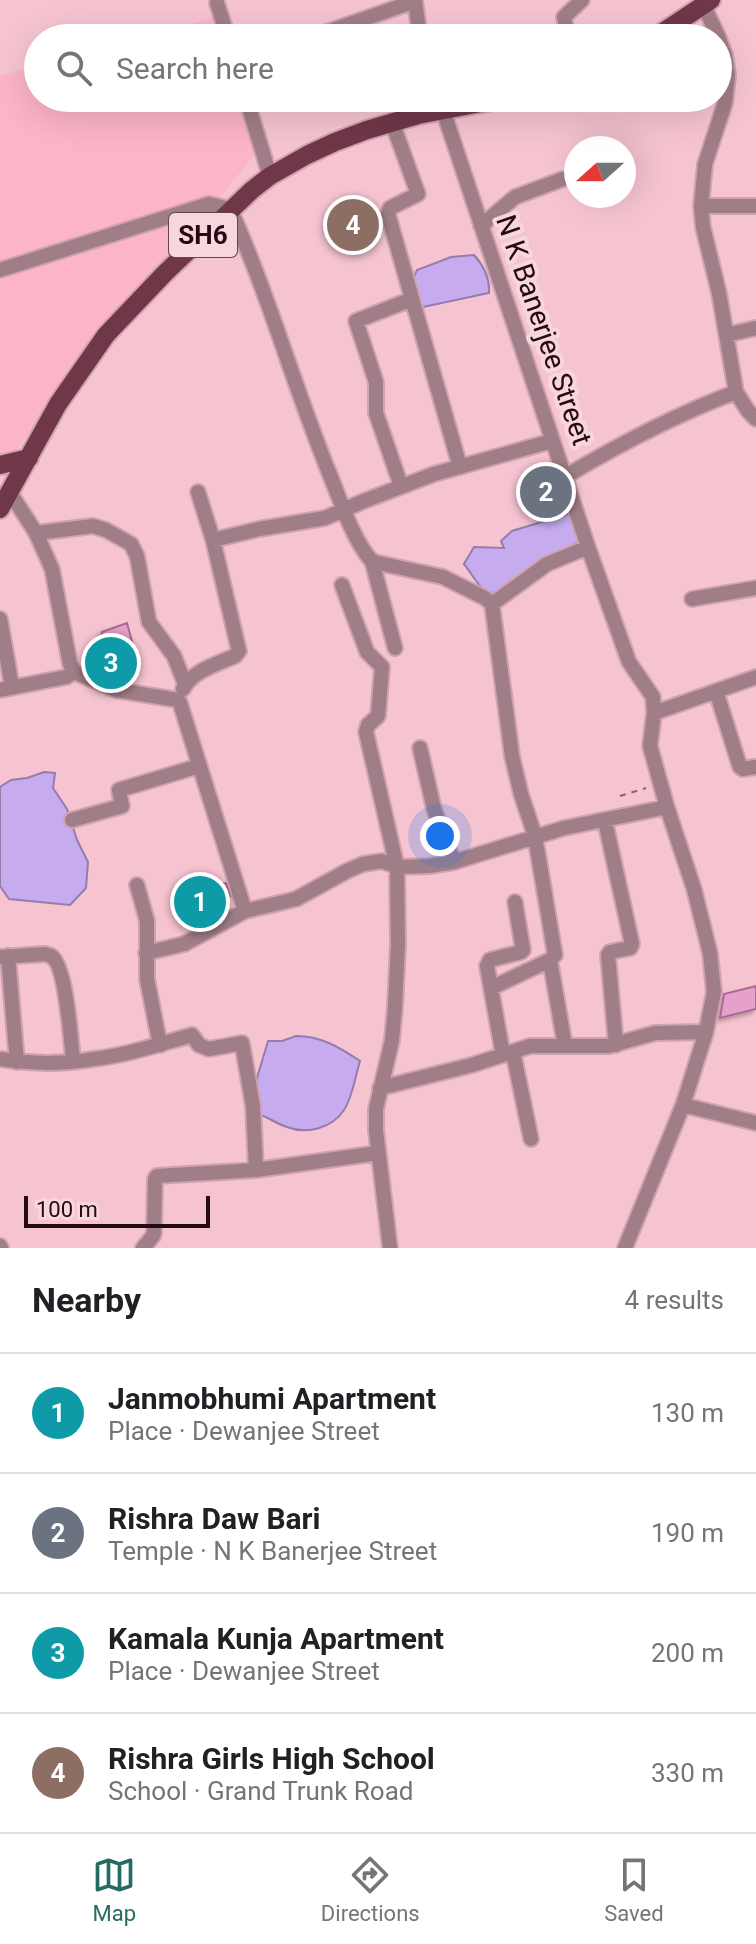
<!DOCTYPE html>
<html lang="en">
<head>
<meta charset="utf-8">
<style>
  body { margin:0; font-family:Roboto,sans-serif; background:#f2f2f2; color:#202124 }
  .compass { position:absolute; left:564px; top:136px; width:72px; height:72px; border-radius:50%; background:#fff; box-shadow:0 8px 32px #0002; rotate:249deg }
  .scale { position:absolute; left:24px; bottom:20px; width:186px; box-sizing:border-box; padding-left:8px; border:4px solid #250913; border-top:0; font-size:22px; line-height:28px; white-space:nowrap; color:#250913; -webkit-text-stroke:6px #f8d6de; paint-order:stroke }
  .you { position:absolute; left:440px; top:836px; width:28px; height:28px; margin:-20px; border:6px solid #fff; border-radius:50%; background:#1a73e8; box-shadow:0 0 0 12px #1a73e833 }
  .badge { display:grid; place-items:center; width:52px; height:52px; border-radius:50%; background:#246b61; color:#fff; font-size:26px; font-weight:700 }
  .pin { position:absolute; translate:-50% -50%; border:4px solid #fff; box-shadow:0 2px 8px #0006 }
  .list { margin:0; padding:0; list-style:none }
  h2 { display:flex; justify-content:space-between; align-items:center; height:104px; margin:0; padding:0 32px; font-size:34px }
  h2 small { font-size:26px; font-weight:400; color:#757577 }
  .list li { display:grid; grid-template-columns:52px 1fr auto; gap:24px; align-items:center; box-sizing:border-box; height:120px; padding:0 32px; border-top:2px solid #e0e0e0 }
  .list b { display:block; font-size:30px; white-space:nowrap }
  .list p { margin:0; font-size:26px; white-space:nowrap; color:#757577 }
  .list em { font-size:26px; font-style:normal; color:#757577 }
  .icon { flex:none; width:44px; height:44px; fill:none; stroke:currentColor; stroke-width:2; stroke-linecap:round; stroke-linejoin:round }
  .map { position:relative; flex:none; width:756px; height:1248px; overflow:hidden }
  .search { position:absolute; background:#fff; box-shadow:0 8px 32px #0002; left:24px; right:24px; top:24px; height:88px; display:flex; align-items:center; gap:20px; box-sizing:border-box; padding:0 28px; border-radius:44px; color:#757577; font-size:30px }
  .sheet { height:584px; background:#fff }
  nav { display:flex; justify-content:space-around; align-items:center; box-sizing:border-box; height:112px; border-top:2px solid #e0e0e0; background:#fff; font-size:22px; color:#757577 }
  nav a { display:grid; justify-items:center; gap:4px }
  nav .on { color:#246b61 }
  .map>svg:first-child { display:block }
  .built { fill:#fcb4c7 }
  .water { fill:#c6acef; stroke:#967bad; stroke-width:2 }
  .building { fill:#e5a0cb; stroke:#a96992; stroke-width:2; filter:url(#shadow) }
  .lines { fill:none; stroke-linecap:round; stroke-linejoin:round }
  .minor-casing { stroke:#d0a2af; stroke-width:18 }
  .major-casing { stroke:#d0a2af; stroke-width:22 }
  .path { stroke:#8a646f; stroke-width:2; stroke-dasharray:6 6; stroke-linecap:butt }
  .minor { stroke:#a07e87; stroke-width:14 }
  .major { stroke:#703749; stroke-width:18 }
  .labels { text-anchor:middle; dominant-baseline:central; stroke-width:8; stroke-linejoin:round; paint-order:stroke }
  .shield { fill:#f8d6de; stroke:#644650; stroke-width:2 }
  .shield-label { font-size:26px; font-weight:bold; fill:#250913 }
  .street-label { font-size:28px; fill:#250913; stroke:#f8d6de }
</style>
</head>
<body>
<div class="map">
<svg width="756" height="1248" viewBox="0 0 756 1248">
  <defs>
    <filter id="shadow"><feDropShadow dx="-3.5" dy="3.5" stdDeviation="2" flood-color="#0004"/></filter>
  </defs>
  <rect width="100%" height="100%" fill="#f6c4d1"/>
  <path class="built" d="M214 18 220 38H139Z
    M38 65V98H238L255 154 0 470V76Z"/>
  <path class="water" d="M474 255C484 266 490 278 489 293L418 308 412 281 417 270 451 257Z
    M571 513 582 539 499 594C495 593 490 593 486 591 479 588 470 571 464 564L474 547 504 548 501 541 512 531Z
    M44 772 55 773 53 788 67 809 77 840 88 862 86 888 70 905 9 899 0 886V787L11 780 27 778Z
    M296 1036C321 1036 339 1047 360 1061 355 1077 353 1096 344 1110 332 1128 307 1135 287 1127 277 1124 268 1117 258 1114L257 1078 268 1041H282Z"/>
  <path class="building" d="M127 623 134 649 117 651V680L106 674 102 632Z
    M211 878 216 886 226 883 230 896 190 910 182 886Z
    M756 986V1009L720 1018 724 994Z"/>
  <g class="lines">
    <defs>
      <path id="minor" d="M415 0 420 38
        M217 3 228 38
        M310 38 415 1
        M568 38 564 17 582 0
        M246 98 270 176
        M439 98 588 547 629 662 653 697 654 713 650 746 667 807 694 889 710 953 714 992 706 1032 683 1105 625 1248
        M392 122 418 194 390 208 388 214 460 467
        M701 206H756
        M481 226 515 197 563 179
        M0 270 209 204 230 209C269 295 294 387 330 475 341 502 352 537 370 559L374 562 443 577 485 598 492 604 547 564 588 547
        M726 335 756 328
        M736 392 748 411 756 419
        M566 476C620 444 677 414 736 392L719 293 703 227 701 206 705 164 725 103 728 75 725 55 718 36 701 0
        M401 486 376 413V382L356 321 412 299
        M9 491 36 533 52 569 70 664 74 672 116 690 178 700 180 703 245 911
        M36 533 93 526 106 530 131 544 137 556 149 622 174 656 185 684
        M213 540 259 529 325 518 364 501 434 474 552 441
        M372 561 395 648
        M342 585 367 652 382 667 378 716 368 725 366 732 397 867 398 944 395 1007 392 1040 376 1109V1131L390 1248
        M692 599 756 588
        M0 619 12 687
        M183 689C192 671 217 664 235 656L239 651 213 540 198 492
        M0 690 66 677 74 672
        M716 691 740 767 743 769 756 767
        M654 713 756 677
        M420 748 434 809 454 862
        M72 820 122 806 119 790 199 766
        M605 821 632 944 630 948 610 952 608 955 616 1045
        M137 885 147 921V979L160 1045
        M146 953 184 944 245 911 296 899 347 871 363 864 382 861 397 867 429 866 454 862 564 828 667 807
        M8 956 17 1062
        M0 957 45 954C47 955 49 955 51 956 66 964 71 1042 73 1060
        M550 960 565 1046
        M491 988 550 960 555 955 535 836 521 794 512 756 492 604
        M513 1052 531 1139
        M503 1055 487 966 490 960 521 952 523 950 515 902
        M0 1059C30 1064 64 1064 94 1059 127 1055 160 1044 192 1035L199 1045 209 1049 242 1043 253 1106 256 1170
        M380 1088 472 1065 530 1046H609L655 1033 706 1032
        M683 1105 756 1123
        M0 1246 1 1248
        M143 1248 153 1236 154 1232 155 1179 157 1176 256 1170 378 1153"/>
      <path id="major" d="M654 38 711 0
        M0 465 29 458
        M0 509 58 404 106 335 165 273 252 190 270 176 307 155 335 142 367 130 418 115 508 98"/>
    </defs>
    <use href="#minor" class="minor-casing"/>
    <use href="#major" class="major-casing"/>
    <path class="path" d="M620 796 646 788"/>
    <use href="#minor" class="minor"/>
    <use href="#major" class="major"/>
  </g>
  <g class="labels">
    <rect class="shield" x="169" y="213" width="68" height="44" rx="6"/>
    <g class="shield-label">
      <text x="203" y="235">SH6</text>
    </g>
    <g class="street-label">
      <text transform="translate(544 330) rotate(71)">N K Banerjee Street</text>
    </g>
  </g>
</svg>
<svg class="compass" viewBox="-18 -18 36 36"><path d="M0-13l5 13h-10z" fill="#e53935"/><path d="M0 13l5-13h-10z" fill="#757577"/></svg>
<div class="scale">100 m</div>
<div class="you"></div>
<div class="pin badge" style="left:200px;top:902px;background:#0f9aa8">1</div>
<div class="pin badge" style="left:546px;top:492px;background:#6b7280">2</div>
<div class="pin badge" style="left:111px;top:663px;background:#0f9aa8">3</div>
<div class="pin badge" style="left:353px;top:225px;background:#8d6e63">4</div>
<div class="search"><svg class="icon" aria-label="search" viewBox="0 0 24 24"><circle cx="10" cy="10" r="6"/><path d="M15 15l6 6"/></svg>Search here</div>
</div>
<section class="sheet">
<h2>Nearby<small>4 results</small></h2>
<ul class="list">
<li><span class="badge" style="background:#0f9aa8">1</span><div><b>Janmobhumi Apartment</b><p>Place · Dewanjee Street</p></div><em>130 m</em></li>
<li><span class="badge" style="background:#6b7280">2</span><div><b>Rishra Daw Bari</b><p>Temple · N K Banerjee Street</p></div><em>190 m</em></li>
<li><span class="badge" style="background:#0f9aa8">3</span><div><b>Kamala Kunja Apartment</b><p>Place · Dewanjee Street</p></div><em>200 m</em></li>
<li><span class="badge" style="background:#8d6e63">4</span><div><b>Rishra Girls High School</b><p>School · Grand Trunk Road</p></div><em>330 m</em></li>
</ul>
</section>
<nav>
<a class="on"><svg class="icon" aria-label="map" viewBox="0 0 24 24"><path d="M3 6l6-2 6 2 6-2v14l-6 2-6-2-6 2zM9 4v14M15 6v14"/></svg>Map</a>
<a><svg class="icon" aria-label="directions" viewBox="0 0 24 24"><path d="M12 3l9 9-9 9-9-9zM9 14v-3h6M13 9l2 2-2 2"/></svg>Directions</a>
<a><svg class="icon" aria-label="saved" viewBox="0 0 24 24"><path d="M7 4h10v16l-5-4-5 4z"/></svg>Saved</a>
</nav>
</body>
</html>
